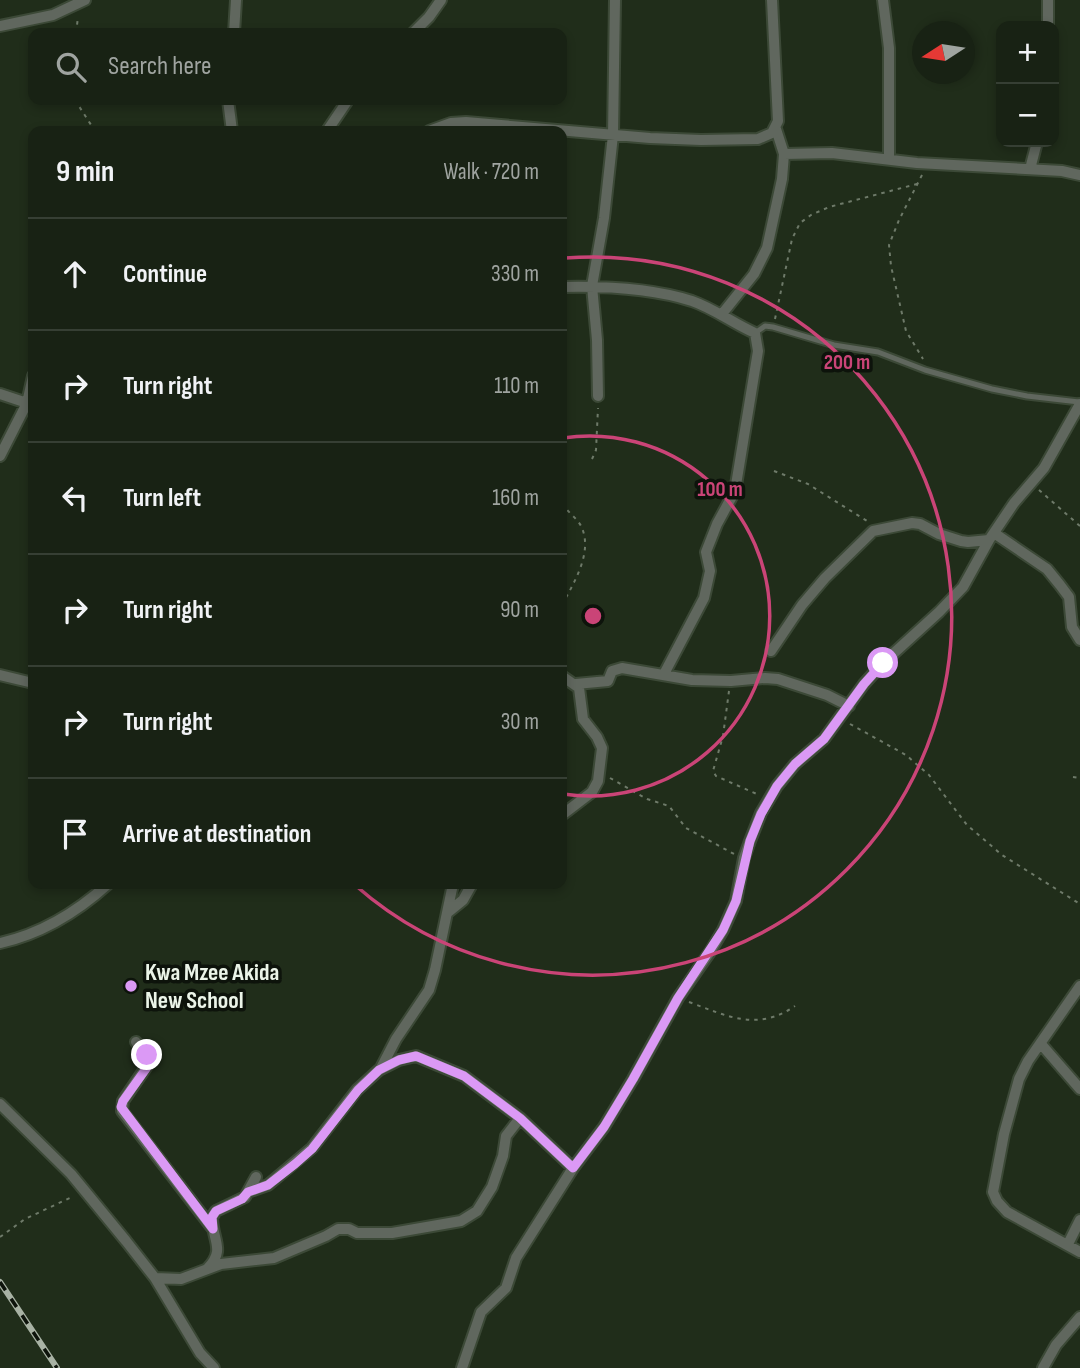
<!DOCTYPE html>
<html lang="en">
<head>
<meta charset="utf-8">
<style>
  body { margin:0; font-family:"Sofia Sans Condensed",sans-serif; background:#252f22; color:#f1f3f6 }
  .controls { position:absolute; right:21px; top:21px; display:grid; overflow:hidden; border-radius:14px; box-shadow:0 4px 10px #0003 }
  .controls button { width:63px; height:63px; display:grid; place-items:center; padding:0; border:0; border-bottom:2px solid #363f34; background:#182214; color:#f1f3f6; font:35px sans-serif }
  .compass { position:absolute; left:912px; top:21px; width:63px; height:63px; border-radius:50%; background:#182214; box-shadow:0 4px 10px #0003; rotate:258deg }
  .stop { position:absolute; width:21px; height:21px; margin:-16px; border:5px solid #db99f5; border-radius:50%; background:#fff }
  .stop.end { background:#db99f5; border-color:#fff; box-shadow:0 2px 7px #0008 }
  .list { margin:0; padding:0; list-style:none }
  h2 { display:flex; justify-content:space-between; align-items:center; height:91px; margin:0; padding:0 28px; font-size:30px }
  h2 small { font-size:23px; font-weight:400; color:#9fa4a0 }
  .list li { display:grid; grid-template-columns:46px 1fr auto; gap:21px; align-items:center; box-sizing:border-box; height:112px; padding:0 28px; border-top:2px solid #363f34 }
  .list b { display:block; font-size:26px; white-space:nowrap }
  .list em { font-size:23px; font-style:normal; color:#9fa4a0 }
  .icon { flex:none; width:38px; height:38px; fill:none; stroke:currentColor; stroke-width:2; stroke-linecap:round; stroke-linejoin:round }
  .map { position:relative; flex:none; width:1080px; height:1368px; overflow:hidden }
  .search { position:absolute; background:#182214; box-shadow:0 4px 10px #0003; left:28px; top:28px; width:539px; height:77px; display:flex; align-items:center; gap:18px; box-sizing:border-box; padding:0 24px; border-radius:14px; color:#9fa4a0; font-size:26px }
  .panel { position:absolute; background:#182214; box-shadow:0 4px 10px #0003; left:28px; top:126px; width:539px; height:763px; border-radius:14px }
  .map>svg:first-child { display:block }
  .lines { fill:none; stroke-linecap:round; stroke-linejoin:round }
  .lane-casing { stroke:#3c4937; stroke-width:9 }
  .street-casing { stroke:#3c4937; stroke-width:14 }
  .path { stroke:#6e7a69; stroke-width:2; stroke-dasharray:3.5 5; stroke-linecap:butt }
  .lane { stroke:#60675e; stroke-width:5 }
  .street { stroke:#60675e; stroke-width:10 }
  .rail-casing { stroke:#a8b2a4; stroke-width:6 }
  .rail { stroke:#0d130b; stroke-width:3.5; stroke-dasharray:10; stroke-linecap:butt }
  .route { stroke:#db99f5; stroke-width:9 }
  .ring { fill:none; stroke:#ca4477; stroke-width:3.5 }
  .poi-dot { fill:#db99f5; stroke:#0d130b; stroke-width:2.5 }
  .labels { text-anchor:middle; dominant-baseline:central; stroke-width:7; stroke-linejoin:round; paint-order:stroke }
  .poi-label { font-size:24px; font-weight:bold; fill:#ebf4e8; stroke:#0d130b; text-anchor:start }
  .centre { fill:#ca4477; stroke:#0d130b; stroke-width:3.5 }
  .ring-label { font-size:21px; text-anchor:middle; font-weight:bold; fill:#ca4477; stroke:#0d130b; stroke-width:7; stroke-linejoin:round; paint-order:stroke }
</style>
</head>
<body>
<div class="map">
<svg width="1080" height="1368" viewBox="0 0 1080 1368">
  <rect width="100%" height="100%" fill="#202d1a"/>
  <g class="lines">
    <defs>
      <path id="lane" d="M755 333 765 326 773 327 834 345 878 352 925 370 992 389 1027 396 1079 402"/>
      <path id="street" d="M883 0 889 48V159
        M1048 0V26
        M0 26 53 15 85 0
        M234 33 236 0
        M413 33 429 17 441 0
        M228 100 232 131
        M327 131 348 100
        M429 131 451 123 466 122 650 138 701 140 758 139 772 133 778 121 772 0
        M784 154 832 153 917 163 1062 171 1080 175
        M1030 169 1037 142
        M562 287C604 286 651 288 692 301 715 309 734 324 755 333L758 351 735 491 717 524 706 552 710 571 704 598 664 674
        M722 314 754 274 767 248 782 179 784 154 776 129
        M0 394 27 403
        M598 396 597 340 592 286 604 218 613 135 615 0
        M0 456 27 403 33 376
        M994 533 1047 569 1060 585 1069 597 1072 627 1080 640
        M771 651 802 605 825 578 873 531 912 523 920 524 939 534 961 541 968 542 989 540
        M0 675 33 683
        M562 676 579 688 583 719 597 737 602 748 598 781 592 792 562 815
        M576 684 608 681 612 671 622 668 692 680 731 681 765 678 778 679 827 695 849 706
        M447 913 463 900 472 884
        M0 943C41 934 77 912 108 884
        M1080 986 1028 1061 1019 1079 1004 1134 993 1192 997 1201 1007 1212 1080 1252
        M136 1042 148 1057 149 1063 123 1101 122 1111 213 1229
        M1041 1044 1080 1089
        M381 1068 396 1039 429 990 435 970 453 884
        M0 1104 71 1174 126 1241 155 1278 200 1353 214 1368
        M248 1192 268 1185 312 1148 357 1090 379 1070 399 1060 416 1056 464 1076 520 1118 573 1168
        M1068 1244 1080 1220
        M208 1268C226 1249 212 1240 212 1217L216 1211 245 1197 256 1177
        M155 1278 181 1279 221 1264 274 1258 326 1236 338 1229H349L357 1233H392L461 1221 477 1211 492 1187 503 1156 506 1136 520 1118
        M462 1368 481 1312 506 1288 516 1258 573 1168 604 1127 633 1079 678 998 710 952 723 930 736 901 744 858 750 841 761 813 777 786 795 764 824 739 864 684 883 663 939 612 963 587 989 540 1014 503 1044 468 1080 404
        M1043 1368 1056 1345 1080 1317"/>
    </defs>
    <use href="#lane" class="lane-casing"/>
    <use href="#street" class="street-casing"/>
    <path class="path" d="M76 33 78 17
      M75 100 95 131
      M922 175 899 220 889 245 891 266 906 331 923 359
      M775 319 792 239 800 223 811 215 829 207 917 184
      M592 459 596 450 598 408
      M774 471 808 484 867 521
      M1039 490 1080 526
      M562 605C573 584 594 552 581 526 577 518 568 513 564 505
      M729 691 723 736 713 771 716 776 759 795
      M850 724 906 755 929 775 967 825 1002 855 1080 904
      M1073 777 1080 778
      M610 778 647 799 669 806 686 828 734 854
      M689 1002C727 1016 757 1032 795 1006
      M0 1237 25 1219 74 1196"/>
    <use href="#lane" class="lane"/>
    <use href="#street" class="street"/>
    <defs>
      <path id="rail" d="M0 1282 57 1368"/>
    </defs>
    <use href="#rail" class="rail-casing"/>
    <use href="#rail" class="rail"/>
  </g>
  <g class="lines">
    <path class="route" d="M147 1055 149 1060 148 1066 123 1101 121 1107 213 1229 212 1217 216 1211 242 1199 248 1192 268 1185 295 1164 312 1149 358 1090 379 1070 399 1060 416 1056 464 1076 520 1118 573 1168 604 1127 633 1079 678 998 723 930 736 901 750 841 761 814 777 786 795 764 824 739 864 684 883 663"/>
  </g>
  <g class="ring">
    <path d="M563 438A180 180 0 1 1 563 794"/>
    <path d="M565 258A359 359 0 1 1 355 885"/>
  </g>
  <circle class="poi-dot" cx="131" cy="986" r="7"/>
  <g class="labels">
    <g class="poi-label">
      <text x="145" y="972">Kwa Mzee Akida<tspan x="145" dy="28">New School</tspan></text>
    </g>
  </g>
  <circle cx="593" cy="616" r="10" class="centre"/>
  <g class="ring-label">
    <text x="847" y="369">200 m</text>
    <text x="720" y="496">100 m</text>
  </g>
</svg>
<div class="controls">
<button>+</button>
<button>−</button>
</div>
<svg class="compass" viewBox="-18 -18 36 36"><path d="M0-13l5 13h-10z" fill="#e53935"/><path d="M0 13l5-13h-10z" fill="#9fa4a0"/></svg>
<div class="stop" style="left:883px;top:663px"></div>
<div class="stop end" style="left:147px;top:1055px"></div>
<div class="search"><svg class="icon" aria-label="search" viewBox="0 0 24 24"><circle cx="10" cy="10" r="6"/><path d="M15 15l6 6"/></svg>Search here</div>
<section class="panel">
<h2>9 min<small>Walk · 720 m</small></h2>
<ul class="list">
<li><svg class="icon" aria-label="ahead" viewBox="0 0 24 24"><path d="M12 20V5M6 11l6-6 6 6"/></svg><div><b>Continue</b></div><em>330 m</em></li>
<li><svg class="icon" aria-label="right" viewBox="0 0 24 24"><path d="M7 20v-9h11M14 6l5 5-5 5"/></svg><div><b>Turn right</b></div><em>110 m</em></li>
<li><svg class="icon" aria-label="left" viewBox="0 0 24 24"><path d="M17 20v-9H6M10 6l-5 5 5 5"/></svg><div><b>Turn left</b></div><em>160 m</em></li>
<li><svg class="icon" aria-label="right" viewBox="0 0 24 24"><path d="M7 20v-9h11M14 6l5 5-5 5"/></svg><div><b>Turn right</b></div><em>90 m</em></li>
<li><svg class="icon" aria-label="right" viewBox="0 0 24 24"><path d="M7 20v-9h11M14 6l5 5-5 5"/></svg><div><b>Turn right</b></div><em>30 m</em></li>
<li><svg class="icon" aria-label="arrive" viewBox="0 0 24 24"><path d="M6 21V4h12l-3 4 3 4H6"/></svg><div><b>Arrive at destination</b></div></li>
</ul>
</section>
</div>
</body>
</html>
